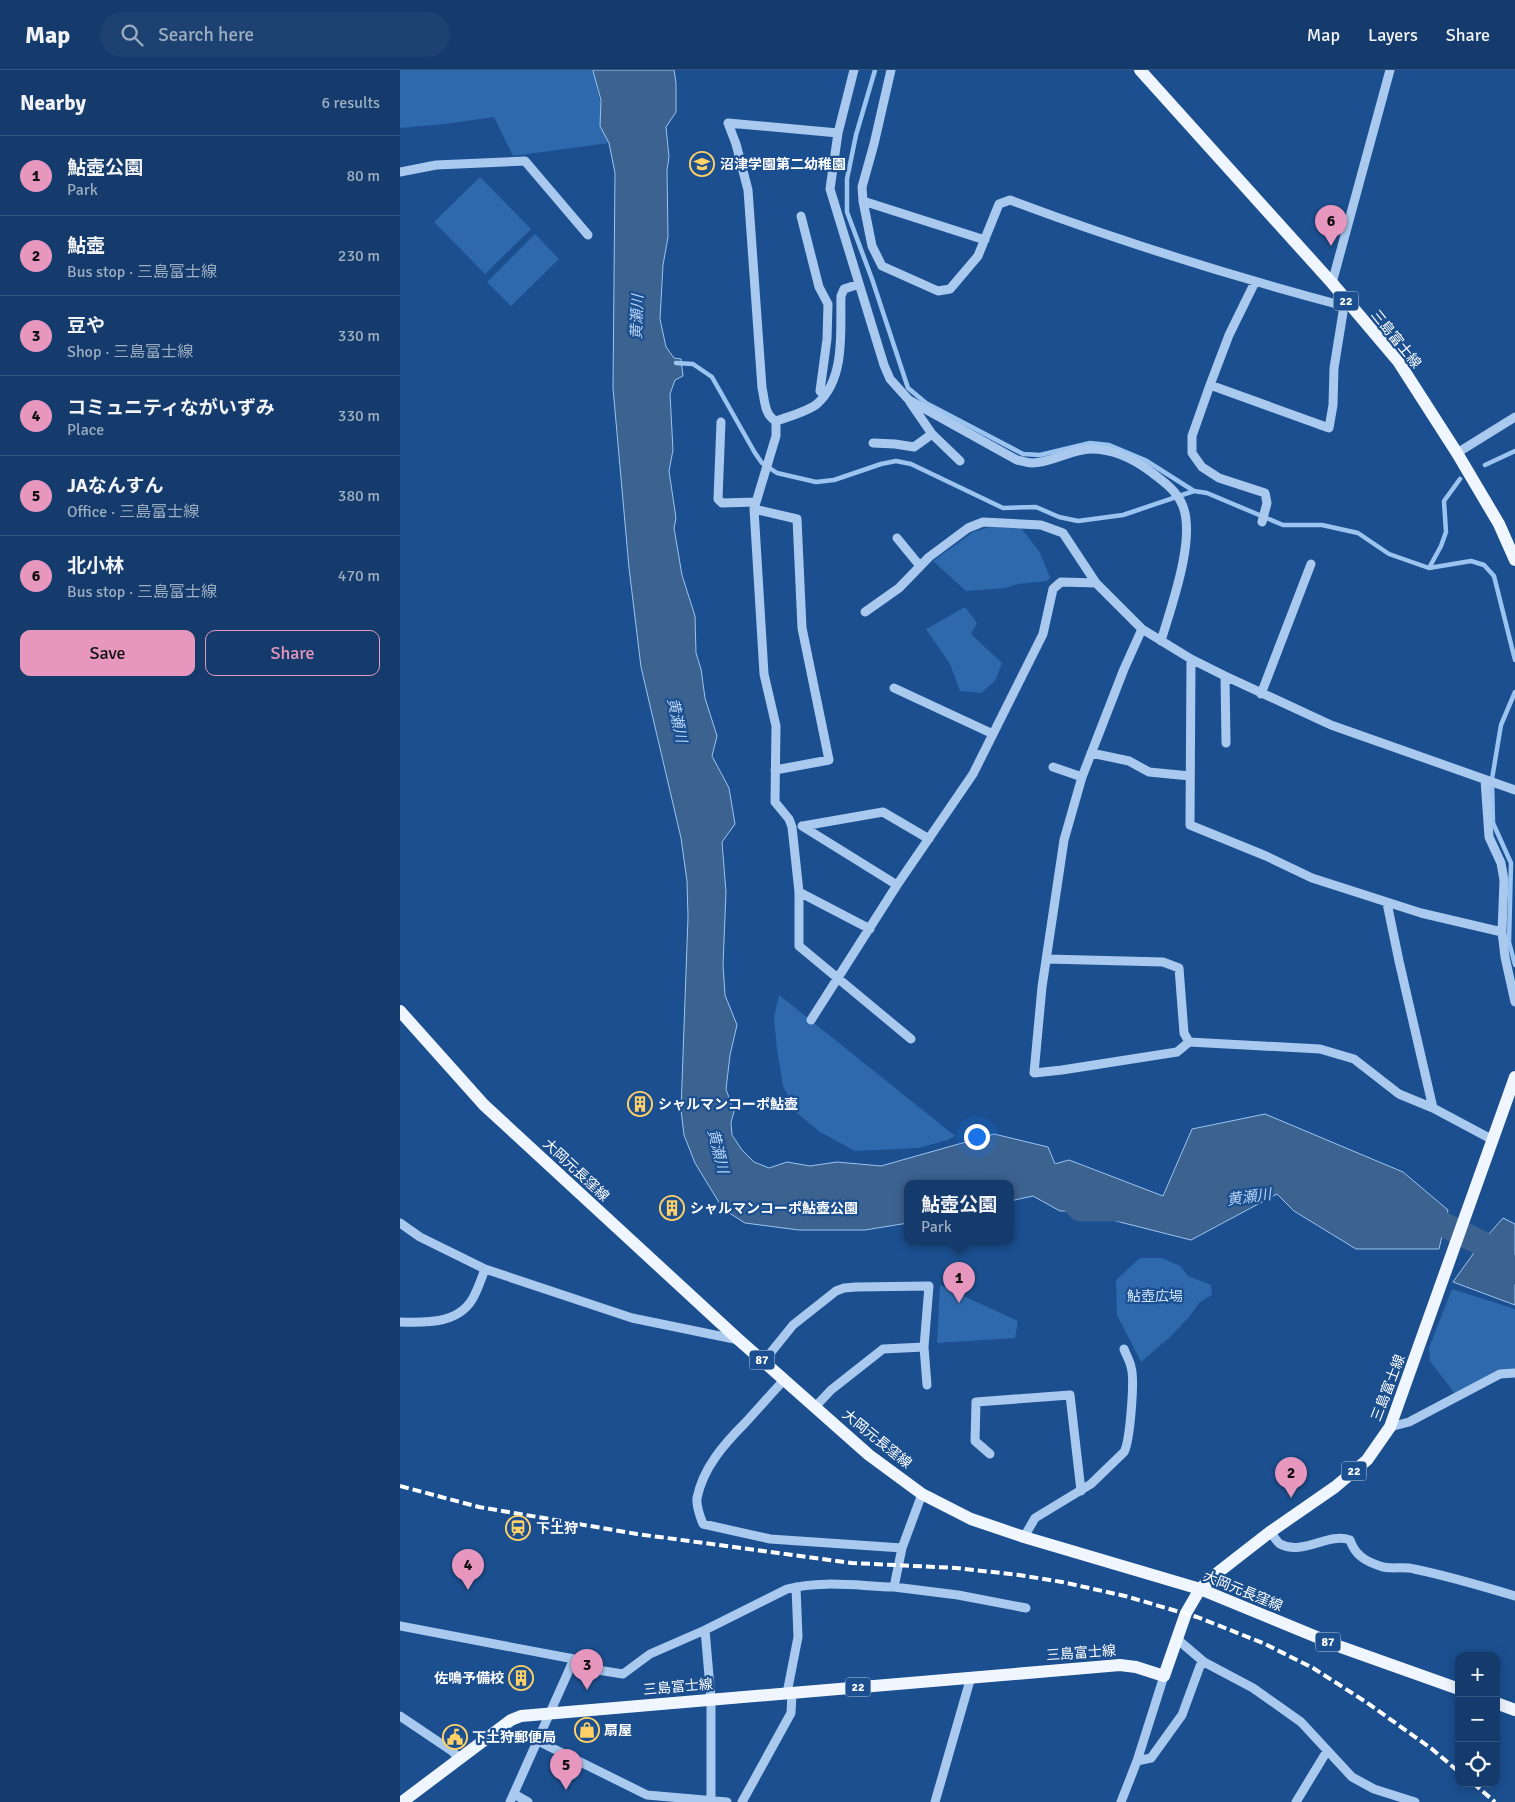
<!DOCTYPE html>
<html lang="en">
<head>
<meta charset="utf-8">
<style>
  body { margin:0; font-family:Signika,"Noto Sans JP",sans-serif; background:#1d4271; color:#f1f3f6 }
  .controls { position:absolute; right:15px; bottom:15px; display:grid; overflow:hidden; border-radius:10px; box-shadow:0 2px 12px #0003 }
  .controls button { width:45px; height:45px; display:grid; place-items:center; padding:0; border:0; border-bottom:1px solid #33557e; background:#143b6b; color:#f1f3f6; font:25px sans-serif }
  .you { position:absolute; left:576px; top:1066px; width:18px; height:18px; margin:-12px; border:4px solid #fff; border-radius:50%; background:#1a73e8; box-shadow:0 0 0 8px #1a73e833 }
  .badge { display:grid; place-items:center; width:32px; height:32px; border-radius:50%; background:#e797bd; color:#111; font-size:16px; font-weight:700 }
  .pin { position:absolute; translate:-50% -41px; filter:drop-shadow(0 1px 2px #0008) }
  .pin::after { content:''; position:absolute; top:26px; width:18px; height:15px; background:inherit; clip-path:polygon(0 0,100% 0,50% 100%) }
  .popup { position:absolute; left:504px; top:1110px; width:110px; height:65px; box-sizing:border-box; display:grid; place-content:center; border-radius:10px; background:#143b6b; filter:drop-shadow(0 1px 4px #0005); font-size:16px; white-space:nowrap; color:#9dadc1 }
  .popup b { font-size:19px; color:#f1f3f6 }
  .popup::after { content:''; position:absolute; left:50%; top:100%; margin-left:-10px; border:10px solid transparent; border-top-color:#143b6b }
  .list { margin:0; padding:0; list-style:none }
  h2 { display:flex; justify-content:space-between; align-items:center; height:65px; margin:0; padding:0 20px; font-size:21px }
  h2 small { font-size:16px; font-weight:400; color:#9dadc1 }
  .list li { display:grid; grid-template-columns:32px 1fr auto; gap:15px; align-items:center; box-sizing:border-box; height:80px; padding:0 20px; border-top:1px solid #33557e }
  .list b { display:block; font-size:19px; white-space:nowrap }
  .list p { margin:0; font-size:16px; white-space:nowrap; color:#9dadc1 }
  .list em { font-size:16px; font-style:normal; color:#9dadc1 }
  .actions { display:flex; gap:10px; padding:15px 20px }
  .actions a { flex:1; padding:11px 0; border:1px solid #e797bd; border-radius:10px; text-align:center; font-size:18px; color:#e797bd }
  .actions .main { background:#e797bd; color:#111 }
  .icon { flex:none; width:28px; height:28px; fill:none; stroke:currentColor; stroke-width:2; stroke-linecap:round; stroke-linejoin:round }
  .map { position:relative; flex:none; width:1115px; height:1732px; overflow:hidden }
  header { display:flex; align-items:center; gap:30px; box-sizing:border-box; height:70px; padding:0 25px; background:#143b6b; border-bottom:1px solid #33557e }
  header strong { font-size:24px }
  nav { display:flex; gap:28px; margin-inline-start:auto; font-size:18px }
  .search { width:350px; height:45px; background:#1d4271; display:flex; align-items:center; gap:12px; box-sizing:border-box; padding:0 18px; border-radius:28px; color:#9dadc1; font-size:19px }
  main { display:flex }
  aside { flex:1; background:#143b6b }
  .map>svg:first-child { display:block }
  .green { fill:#2e69ad }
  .water { fill:#3c6290; stroke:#9cc4f0 }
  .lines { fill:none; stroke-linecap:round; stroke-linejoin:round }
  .stream { stroke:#9cc4f0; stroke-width:4.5 }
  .river { stroke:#3c6290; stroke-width:25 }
  .minor { stroke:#a9c9ee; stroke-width:9 }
  .major { stroke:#f0f6ff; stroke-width:12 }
  .rail { stroke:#fff; stroke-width:4; stroke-dasharray:9 4; stroke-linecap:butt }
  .labels { text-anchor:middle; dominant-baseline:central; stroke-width:4.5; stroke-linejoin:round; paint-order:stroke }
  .shield { fill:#1b4f8f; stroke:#bbcadd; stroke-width:1 }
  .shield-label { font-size:12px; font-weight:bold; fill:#fff }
  .poi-label { font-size:14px; font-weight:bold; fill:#fff; stroke:#1b4f8f; text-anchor:start }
  .street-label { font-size:14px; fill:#fff; stroke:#1b4f8f }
  .park-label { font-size:14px; fill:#cfe3fa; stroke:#1b4f8f }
  .water-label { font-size:15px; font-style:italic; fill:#b5d3f5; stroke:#1b4f8f }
</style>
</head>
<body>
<header>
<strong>Map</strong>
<div class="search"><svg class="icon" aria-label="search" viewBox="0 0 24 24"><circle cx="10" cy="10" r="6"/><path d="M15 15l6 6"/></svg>Search here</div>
<nav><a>Map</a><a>Layers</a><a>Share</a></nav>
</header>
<main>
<aside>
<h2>Nearby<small>6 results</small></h2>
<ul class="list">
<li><span class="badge">1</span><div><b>鮎壺公園</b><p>Park</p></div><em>80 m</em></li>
<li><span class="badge">2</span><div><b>鮎壺</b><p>Bus stop · 三島富士線</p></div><em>230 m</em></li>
<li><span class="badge">3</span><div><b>豆や</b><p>Shop · 三島富士線</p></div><em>330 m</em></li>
<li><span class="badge">4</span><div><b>コミュニティながいずみ</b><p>Place</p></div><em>330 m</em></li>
<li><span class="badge">5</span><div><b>JAなんすん</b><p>Office · 三島富士線</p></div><em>380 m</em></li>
<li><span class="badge">6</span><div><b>北小林</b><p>Bus stop · 三島富士線</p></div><em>470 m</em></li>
</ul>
<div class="actions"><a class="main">Save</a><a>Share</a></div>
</aside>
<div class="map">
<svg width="1115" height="1732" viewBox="0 0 1115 1732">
  <rect width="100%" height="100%" fill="#1b4f8f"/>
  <path class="green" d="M0 0H193L209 73 113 86 94 47 45 54 0 58Z
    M80 107 131 159 85 204 34 152Z
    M135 164 159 189 111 236 87 212Z
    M590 457 621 458 639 481 650 507 647 511 618 514 605 518 566 521 533 491 573 462Z
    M565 537 577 553 571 564 602 593 595 611 581 623 560 621 550 594 526 559Z
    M379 925 555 1066 548 1070 518 1078 455 1081 420 1062 397 1043 383 1016 377 979 374 947Z
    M740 1188H762L780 1196 788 1206 811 1215 812 1225 800 1232 789 1247 770 1267 741 1292 717 1245 716 1210Z
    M540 1215 618 1251 615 1268 537 1273Z
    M1052 1219 1115 1239V1304H1100L1056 1325 1030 1291 1029 1278Z"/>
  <path class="water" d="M194 0H274L276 13V42L266 57 269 87 267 100 268 167 263 195 260 249 266 277 274 288 281 289 283 306 275 310 270 324 273 380 269 401 276 448 274 458 282 505 295 546 296 583 301 599 305 628 317 666 312 686 329 718 335 754 322 772 326 822 323 895 325 925 337 955 330 985 326 1019 334 1042 331 1052 332 1065 342 1080 354 1092 369 1098 387 1092 410 1096 437 1092 481 1096 594 1064 648 1077 655 1094 669 1090 763 1126 792 1059 865 1044 1003 1102 1048 1140 1039 1179H956L894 1141 877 1124 791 1170 692 1145 670 1124 657 1099 671 1141H660L633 1126 610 1131V1114H508V1153L465 1160H399L345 1153 323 1139 295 1093 284 1065 281 1040 288 847 287 811 281 768 241 597 229 498 213 318 215 103 209 73 200 56 201 30 193 1Z
    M1103 1148 1115 1154V1235L1053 1212 1081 1173Z"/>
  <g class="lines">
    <path class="stream" d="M475 0 456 65 447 109V142L472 209 508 318 526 333 623 384 640 385 690 373 709 375 745 390 794 421 807 423 883 455H922L958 463 989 484 1029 498 1071 491 1084 495 1094 506 1115 590
      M276 293 293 294 312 307 355 383 362 393 377 403 416 412 434 410 481 394 496 391 511 394 603 438 636 437 659 447 678 451 723 445 794 421
      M1085 395 1115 381
      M1029 498 1041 476 1046 462 1044 431 1060 409
      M1115 622 1101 655 1092 709 1093 753 1111 793 1109 872 1115 895"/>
    <path class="river" d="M573 1114 651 1106 680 1139H719
      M1014 1140 1081 1173 1115 1202"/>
    <path class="minor" d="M454 0 438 63 430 119 484 295 490 309 509 330 617 390C622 391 627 393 632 393 652 393 671 379 691 379 713 379 734 389 751 402 763 411 776 420 782 434 797 467 771 537 761 571
      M491 0 474 74 462 117 463 131 472 176 482 196 538 221 550 219 578 186 599 134 610 130C719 171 831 206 944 236L948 234
      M0 102 36 95 125 91 188 165
      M463 131 585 170
      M401 146 419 217 428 234 427 269 420 321 424 325
      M855 212 829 265 810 315 792 366V383L802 397 819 408 865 423 867 433 862 452
      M932 213 990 0
      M459 214 444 219 441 226C440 260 446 307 418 333 410 341 387 347 376 351V366L354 439 364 604 376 656 375 732 389 749 392 757 399 822V876L511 969
      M810 315 929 358 933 335 934 298 944 236
      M376 351C364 345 365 330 362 318L348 120 336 74 328 53 438 63
      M321 352 318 429 322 433 356 432
      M532 364 560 391
      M473 373 495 374 514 377 532 364 510 332
      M1057 383 1115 347
      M354 439 397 449 402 558 429 690 375 700
      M497 468 520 496
      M465 542 499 518 529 487 568 458 583 452 641 455 663 463 696 513
      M742 559 724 599 682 707 664 770 642 917 634 1003 662 1000 777 982 789 972 920 979 954 989 999 1024 1033 1038 1093 1070
      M791 589 790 755 866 786 912 808 1021 843 1102 862
      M825 606 826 673
      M494 618 593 664
      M861 624 911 494
      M691 683 729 691 749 702 790 706
      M653 697 682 707
      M1085 710 1089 767 1101 793 1104 810 1102 862 1105 887 1115 932
      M402 756 497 815
      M403 756 483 742 529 769
      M399 822 470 859
      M987 833 999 891 1033 1038
      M647 889 763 892 779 898 784 963 789 972
      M411 950 497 815 573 704 643 564 653 519 661 512 696 513 742 559 791 589 825 606 931 655 1115 720
      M0 1153 20 1167 85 1199 232 1248 339 1270
      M0 1252C27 1253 62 1254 75 1224 79 1216 82 1207 85 1199
      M364 1291 393 1255 436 1221 444 1218 456 1217 529 1216 524 1277 527 1315
      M384 1310C371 1324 358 1339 345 1353 324 1374 303 1398 297 1428 296 1437 300 1446 303 1454L370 1469 502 1478
      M415 1337 431 1320 483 1279 524 1277
      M990 1357 1009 1352 1100 1304 1115 1303
      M590 1384 575 1371 576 1332 670 1325 681 1421
      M870 1462C873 1465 876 1471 880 1474 903 1486 928 1462 950 1470 955 1485 965 1491 980 1496 990 1500 1003 1496 1014 1499 1048 1506 1082 1516 1115 1526
      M624 1467 635 1448 691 1414 724 1382C730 1372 735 1308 731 1297 730 1291 726 1285 724 1279
      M494 1517 558 1525 626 1538
      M0 1556 174 1589 110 1732
      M305 1560 311 1629V1730
      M777 1569 804 1592 853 1618 901 1652 952 1707 974 1719 1015 1732
      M172 1596 223 1604 250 1584 305 1560 387 1519C421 1510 459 1516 494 1517L502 1478 522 1424
      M387 1623 398 1567 396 1517
      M0 1646 52 1681 60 1689
      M138 1671 247 1725 327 1732
      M737 1691 751 1688 782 1645 800 1596 804 1592
      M114 1724 128 1732
      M342 1732 391 1643 392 1623
      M535 1732 571 1607
      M721 1732 737 1691 764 1606
      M896 1732 927 1681"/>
    <path class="major" d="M740 0 932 213 998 291 1057 383 1099 454 1115 490
      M0 941 84 1035 339 1270 469 1385 522 1424 571 1449 624 1467 800 1519 941 1577 1059 1619
      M1096 1633 1115 1640
      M2 1732 111 1650 121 1646 720 1595 736 1597 764 1606 786 1543 800 1519 816 1504 870 1462 935 1417 967 1390 990 1357 1115 1007"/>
    <path class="rail" d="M0 1416 79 1437 237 1464 452 1493 556 1498 619 1505 662 1512 725 1526 797 1547 863 1573 913 1598 966 1632 1032 1679 1059 1702
      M1073 1713 1095 1732"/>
  </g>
  <defs>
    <symbol id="school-ring" viewBox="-11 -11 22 22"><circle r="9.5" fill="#1b4f8f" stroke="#ffd166" stroke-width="1.5"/><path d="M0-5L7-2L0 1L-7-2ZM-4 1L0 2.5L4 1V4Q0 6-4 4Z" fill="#ffd166"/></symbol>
    <symbol id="building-ring" viewBox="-11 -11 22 22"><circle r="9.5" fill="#1b4f8f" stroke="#ffd166" stroke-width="1.5"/><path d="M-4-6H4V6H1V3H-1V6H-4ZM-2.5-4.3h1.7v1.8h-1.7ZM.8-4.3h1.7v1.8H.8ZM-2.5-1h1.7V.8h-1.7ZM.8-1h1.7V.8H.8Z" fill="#ffd166"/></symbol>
    <symbol id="station-ring" viewBox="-11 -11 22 22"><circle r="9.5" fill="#1b4f8f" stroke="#ffd166" stroke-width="1.5"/><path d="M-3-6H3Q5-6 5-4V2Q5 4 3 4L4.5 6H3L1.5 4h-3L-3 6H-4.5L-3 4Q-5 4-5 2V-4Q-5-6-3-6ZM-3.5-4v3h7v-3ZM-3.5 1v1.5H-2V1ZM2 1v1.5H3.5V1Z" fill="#ffd166"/></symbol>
    <symbol id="shop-ring" viewBox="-11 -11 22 22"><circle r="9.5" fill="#1b4f8f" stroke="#ffd166" stroke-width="1.5"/><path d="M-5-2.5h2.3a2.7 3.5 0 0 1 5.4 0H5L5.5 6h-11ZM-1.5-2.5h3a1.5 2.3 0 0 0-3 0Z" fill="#ffd166"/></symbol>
    <symbol id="civic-ring" viewBox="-11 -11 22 22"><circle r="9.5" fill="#1b4f8f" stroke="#ffd166" stroke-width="1.5"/><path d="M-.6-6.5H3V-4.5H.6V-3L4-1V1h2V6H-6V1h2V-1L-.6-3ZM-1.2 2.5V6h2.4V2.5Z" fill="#ffd166"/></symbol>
  </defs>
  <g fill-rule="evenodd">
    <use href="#school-ring" x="288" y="80" width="28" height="28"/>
    <use href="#building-ring" x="226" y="1020" width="28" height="28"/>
    <use href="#building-ring" x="258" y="1124" width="28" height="28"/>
    <use href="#station-ring" x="104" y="1444" width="28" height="28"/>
    <use href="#building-ring" x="107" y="1594" width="28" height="28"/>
    <use href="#shop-ring" x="173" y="1646" width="28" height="28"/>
    <use href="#civic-ring" x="41" y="1653" width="28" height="28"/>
  </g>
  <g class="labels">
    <g class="shield">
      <rect x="933.5" y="221.5" width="25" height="19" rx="4"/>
      <rect x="349.5" y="1280.5" width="25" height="19" rx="4"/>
      <rect x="941.5" y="1391.5" width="25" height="19" rx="4"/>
      <rect x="915.5" y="1562.5" width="25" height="19" rx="4"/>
      <rect x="445.5" y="1607.5" width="25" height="19" rx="4"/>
    </g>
    <g class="shield-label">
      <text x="946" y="231">22</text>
      <text x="362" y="1290">87</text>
      <text x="954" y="1401">22</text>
      <text x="928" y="1572">87</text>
      <text x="458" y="1617">22</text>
    </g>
    <g class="poi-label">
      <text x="320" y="94">沼津学園第二幼稚園</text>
      <text x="258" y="1034">シャルマンコーポ鮎壺</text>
      <text x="290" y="1138">シャルマンコーポ鮎壺公園</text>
      <text x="136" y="1458">下土狩</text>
      <text x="104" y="1608" text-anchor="end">佐鳴予備校</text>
      <text x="204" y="1660">扇屋</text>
      <text x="72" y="1667">下土狩郵便局</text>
    </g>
    <g class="street-label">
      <text transform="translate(996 269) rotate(51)">三島富士線</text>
      <text transform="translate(176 1100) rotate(43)">大岡元長窪線</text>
      <text transform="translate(988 1318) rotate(-69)">三島富士線</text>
      <text transform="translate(477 1369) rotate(39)">大岡元長窪線</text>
      <text transform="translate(843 1521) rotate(22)">大岡元長窪線</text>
      <text transform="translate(681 1583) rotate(-4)">三島富士線</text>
      <text transform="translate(278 1617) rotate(-5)">三島富士線</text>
    </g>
    <g class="park-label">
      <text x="755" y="1226">鮎壺広場</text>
    </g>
    <g class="water-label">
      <text transform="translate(237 247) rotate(-88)">黄瀬川</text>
      <text transform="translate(277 650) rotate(78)">黄瀬川</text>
      <text transform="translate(318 1081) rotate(76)">黄瀬川</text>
      <text transform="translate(849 1127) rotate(-8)">黄瀬川</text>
    </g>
  </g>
</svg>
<div class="controls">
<button>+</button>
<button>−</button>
<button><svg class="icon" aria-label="locate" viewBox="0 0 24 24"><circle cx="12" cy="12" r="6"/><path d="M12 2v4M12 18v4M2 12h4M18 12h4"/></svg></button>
</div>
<div class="you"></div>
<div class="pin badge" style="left:559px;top:1233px">1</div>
<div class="popup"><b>鮎壺公園</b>Park</div>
<div class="pin badge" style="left:891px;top:1428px">2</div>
<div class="pin badge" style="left:187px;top:1620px">3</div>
<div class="pin badge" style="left:68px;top:1520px">4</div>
<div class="pin badge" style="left:166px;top:1720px">5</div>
<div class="pin badge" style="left:931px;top:176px">6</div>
</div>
</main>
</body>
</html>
